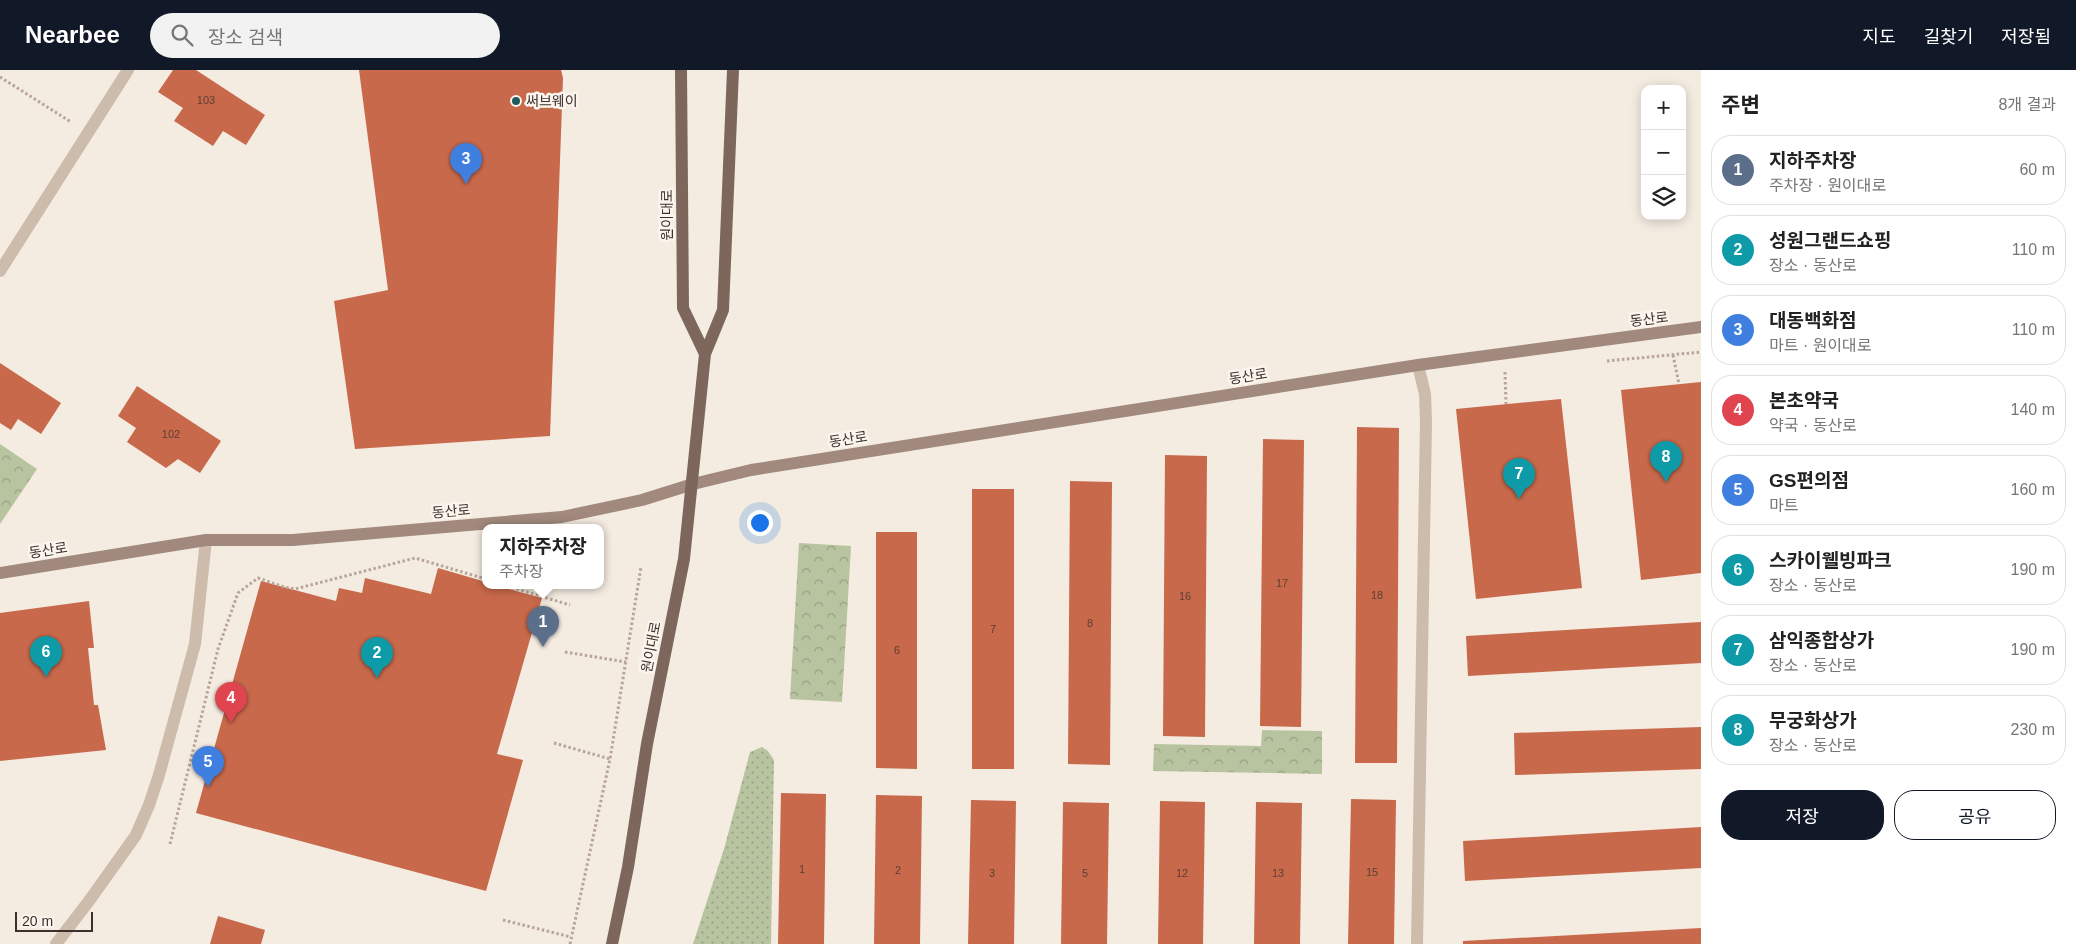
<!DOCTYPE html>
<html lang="ko">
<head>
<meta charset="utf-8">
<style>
  body { margin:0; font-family:Arial,"Noto Sans KR",sans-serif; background:#f2f2f2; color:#222 }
  .controls { position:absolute; right:15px; top:15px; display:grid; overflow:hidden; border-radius:10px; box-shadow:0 2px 12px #0003 }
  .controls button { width:45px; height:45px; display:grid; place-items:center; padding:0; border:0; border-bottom:1px solid #e0e0e0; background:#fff; color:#222; font:25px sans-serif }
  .scale { position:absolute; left:15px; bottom:12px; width:78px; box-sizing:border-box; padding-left:5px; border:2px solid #3b302b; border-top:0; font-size:14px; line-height:18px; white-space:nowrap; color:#3b302b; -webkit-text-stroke:4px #fbf5ee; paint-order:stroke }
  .you { position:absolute; left:759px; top:452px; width:18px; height:18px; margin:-12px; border:4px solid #fff; border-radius:50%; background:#1a73e8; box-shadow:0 0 0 8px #1a73e833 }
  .badge { display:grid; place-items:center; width:32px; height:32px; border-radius:50%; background:#111827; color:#fff; font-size:16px; font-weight:700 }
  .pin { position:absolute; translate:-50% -41px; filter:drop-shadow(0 1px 2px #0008) }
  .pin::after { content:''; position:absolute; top:26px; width:18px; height:15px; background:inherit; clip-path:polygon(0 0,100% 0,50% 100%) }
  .popup { position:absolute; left:482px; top:454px; width:122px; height:65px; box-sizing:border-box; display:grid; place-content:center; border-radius:10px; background:#fff; filter:drop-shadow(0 1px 4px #0005); font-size:16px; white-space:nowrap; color:#767676 }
  .popup b { font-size:19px; color:#222 }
  .popup::after { content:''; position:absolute; left:50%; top:100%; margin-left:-10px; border:10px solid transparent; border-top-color:#fff }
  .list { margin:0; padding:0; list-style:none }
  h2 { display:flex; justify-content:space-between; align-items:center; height:65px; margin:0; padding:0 20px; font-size:21px }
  h2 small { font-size:16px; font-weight:400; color:#767676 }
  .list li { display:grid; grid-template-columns:32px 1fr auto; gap:15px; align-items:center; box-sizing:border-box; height:70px; margin:0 10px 10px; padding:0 10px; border:1px solid #e0e0e0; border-radius:20px }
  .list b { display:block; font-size:19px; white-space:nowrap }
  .list p { margin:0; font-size:16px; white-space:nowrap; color:#767676 }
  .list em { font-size:16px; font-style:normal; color:#767676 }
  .actions { display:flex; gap:10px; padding:15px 20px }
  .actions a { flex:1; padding:11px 0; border:1px solid #111827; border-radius:20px; text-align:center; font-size:18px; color:#111827 }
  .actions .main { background:#111827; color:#fff }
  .icon { flex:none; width:28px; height:28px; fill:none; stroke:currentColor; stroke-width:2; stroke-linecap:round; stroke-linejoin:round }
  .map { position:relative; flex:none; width:1701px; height:874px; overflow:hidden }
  header { display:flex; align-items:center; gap:30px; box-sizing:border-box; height:70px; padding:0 25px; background:#111827; color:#fff }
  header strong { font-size:24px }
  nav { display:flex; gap:28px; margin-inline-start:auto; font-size:18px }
  .search { width:350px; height:45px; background:#f2f2f2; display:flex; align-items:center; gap:12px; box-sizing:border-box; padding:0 18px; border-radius:28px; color:#767676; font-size:19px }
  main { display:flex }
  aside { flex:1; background:#fff }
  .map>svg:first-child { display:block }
  .grass { fill:url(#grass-dots) }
  .park { fill:url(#park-crowns) }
  .building { fill:#c8694b }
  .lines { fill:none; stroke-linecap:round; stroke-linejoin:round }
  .path { stroke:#b9a596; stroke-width:3; stroke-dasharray:2.5 2.5; stroke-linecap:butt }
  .service { stroke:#cdbbac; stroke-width:12 }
  .minor { stroke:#cdbbac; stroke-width:12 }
  .secondary { stroke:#a18a7d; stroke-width:12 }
  .primary { stroke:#7d675c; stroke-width:12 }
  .poi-dot { fill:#1f5a5e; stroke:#fbf5ee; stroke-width:2 }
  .labels { text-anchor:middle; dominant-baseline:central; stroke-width:5; stroke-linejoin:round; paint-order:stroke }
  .number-label { font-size:11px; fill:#5e3e33 }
  .poi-label { font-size:14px; fill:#3b302b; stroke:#fbf5ee; text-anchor:start }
  .street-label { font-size:14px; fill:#3b302b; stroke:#fbf5ee }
</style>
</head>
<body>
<header>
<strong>Nearbee</strong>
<div class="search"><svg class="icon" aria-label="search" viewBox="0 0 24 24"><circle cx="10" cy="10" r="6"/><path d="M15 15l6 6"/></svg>장소 검색</div>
<nav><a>지도</a><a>길찾기</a><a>저장됨</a></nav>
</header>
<main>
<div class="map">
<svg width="1701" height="874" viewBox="0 0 1701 874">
  <defs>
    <pattern id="grass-dots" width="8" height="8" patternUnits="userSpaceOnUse" patternTransform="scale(1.25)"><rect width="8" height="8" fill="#b8c4a0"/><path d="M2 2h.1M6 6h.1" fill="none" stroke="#97a083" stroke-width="1.8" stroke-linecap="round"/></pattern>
    <pattern id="park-crowns" width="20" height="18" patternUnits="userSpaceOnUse" patternTransform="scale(1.25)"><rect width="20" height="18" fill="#b8c4a0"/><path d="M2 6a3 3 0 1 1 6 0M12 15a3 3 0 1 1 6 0" fill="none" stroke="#97a083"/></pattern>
  </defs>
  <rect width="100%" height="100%" fill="#f4ebe1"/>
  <path class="grass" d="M762 677 768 681 774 690 771 874H693L724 779 750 682Z"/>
  <path class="park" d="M0 374 37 399 0 454Z
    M799 473 851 476 842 632 790 629Z
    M1262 660 1322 661V704L1153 701 1154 674 1261 676Z"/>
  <path class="building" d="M173 0H196L265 45 246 75 223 61 213 76 174 51 183 38 158 22Z
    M359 0H561L563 8 550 366 355 379 334 231 388 220Z
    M0 293 61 333 41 364 18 349 11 360 0 353Z
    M1701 312V503L1641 510 1621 320Z
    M137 316 221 371 200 403 178 389 166 398 127 372 136 358 118 346Z
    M1561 329 1582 518 1476 529 1456 339Z
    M1357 357 1399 358 1397 693H1355Z
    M1263 369 1304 370 1301 657 1260 656Z
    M1165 385 1207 386 1205 667 1163 666Z
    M1070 411 1112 412 1110 695 1068 694Z
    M972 419H1014V699H972Z
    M876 462H917V699L876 698Z
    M438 498 486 512V516H498L542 528 497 684 523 690 486 821 196 743 261 511 336 531 339 518 362 523 365 508 431 524Z
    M89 531 94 578H88L94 635H98L106 680 0 691V543Z
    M1701 552V593L1468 606 1466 566Z
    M1701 657V699L1515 705 1514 663Z
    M781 723 826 724 824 874H778Z
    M876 725 922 726 920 874H874Z
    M1351 729 1396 730 1394 874H1348Z
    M971 730 1016 731 1014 874H968Z
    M1160 731 1205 732 1203 874H1158Z
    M1063 732 1109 733 1107 874H1061Z
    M1256 732 1302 733 1300 874H1254Z
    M1701 757V798L1465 811 1463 771Z
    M218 846 265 860 261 874H210Z
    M1701 858V874H1463V871Z"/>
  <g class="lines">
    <path class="path" d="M0 7 71 52
      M1673 285 1679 314
      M1607 291 1701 282
      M1505 302 1506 334
      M507 516 570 535
      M565 582 626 592
      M554 673 610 689
      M170 774 218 579 238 523 258 508 284 517 295 519 415 488 486 509
      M503 850 571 867
      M570 874 610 689 641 497"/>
    <path class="service" d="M0 201 128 0"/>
    <path class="minor" d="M56 874 89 831 136 765 149 735 159 705 195 574 206 470
      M1417 874 1426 352 1425 324 1418 295"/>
    <path class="secondary" d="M0 503 206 470H293L562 447 642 430 693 414 751 400 1418 295 1701 257"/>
    <path class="primary" d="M681 0 683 238 705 284
      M612 874 628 797 647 674 684 489 705 284 723 240 733 0"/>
  </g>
  <circle class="poi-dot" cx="516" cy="31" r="5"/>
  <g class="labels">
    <g class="number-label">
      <text x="206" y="30">103</text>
      <text x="171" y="364">102</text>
      <text x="1282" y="513">17</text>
      <text x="1377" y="525">18</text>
      <text x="1185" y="526">16</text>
      <text x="1090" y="553">8</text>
      <text x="993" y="559">7</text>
      <text x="897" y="580">6</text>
      <text x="802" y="799">1</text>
      <text x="898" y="800">2</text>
      <text x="1372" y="802">15</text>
      <text x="992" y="803">3</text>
      <text x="1085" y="803">5</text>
      <text x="1182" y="803">12</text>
      <text x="1278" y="803">13</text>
    </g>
    <g class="poi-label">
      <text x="526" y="31">써브웨이</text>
    </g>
    <g class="street-label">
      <text transform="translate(667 145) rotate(-90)">원이대로</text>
      <text transform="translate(1649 249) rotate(-7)">동산로</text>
      <text transform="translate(1248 306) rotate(-9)">동산로</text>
      <text transform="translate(848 369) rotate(-9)">동산로</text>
      <text transform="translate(451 441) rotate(-5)">동산로</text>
      <text transform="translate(48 480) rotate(-9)">동산로</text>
      <text transform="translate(651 577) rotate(-79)">원이대로</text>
    </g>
  </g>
</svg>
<div class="controls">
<button>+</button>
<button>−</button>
<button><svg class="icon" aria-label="layers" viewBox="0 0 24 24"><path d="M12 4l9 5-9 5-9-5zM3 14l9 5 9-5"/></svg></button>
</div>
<div class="scale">20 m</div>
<div class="you"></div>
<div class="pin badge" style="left:543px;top:577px;background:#5c6f8a">1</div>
<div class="popup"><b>지하주차장</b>주차장</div>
<div class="pin badge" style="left:377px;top:608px;background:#0f9aa8">2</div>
<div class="pin badge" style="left:466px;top:114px;background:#3f7fe0">3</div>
<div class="pin badge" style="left:231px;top:653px;background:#e0444e">4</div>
<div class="pin badge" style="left:208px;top:717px;background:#3f7fe0">5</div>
<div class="pin badge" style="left:46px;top:607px;background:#0f9aa8">6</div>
<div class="pin badge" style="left:1519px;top:429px;background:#0f9aa8">7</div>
<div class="pin badge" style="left:1666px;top:412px;background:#0f9aa8">8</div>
</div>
<aside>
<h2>주변<small>8개 결과</small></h2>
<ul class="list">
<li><span class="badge" style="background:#5c6f8a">1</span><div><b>지하주차장</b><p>주차장 · 원이대로</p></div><em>60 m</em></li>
<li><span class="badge" style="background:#0f9aa8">2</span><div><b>성원그랜드쇼핑</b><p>장소 · 동산로</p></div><em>110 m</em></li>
<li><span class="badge" style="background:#3f7fe0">3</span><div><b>대동백화점</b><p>마트 · 원이대로</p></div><em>110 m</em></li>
<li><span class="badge" style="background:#e0444e">4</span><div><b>본초약국</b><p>약국 · 동산로</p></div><em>140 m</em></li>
<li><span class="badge" style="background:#3f7fe0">5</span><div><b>GS편의점</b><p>마트</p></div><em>160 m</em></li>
<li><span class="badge" style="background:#0f9aa8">6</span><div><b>스카이웰빙파크</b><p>장소 · 동산로</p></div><em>190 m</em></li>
<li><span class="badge" style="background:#0f9aa8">7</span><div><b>삼익종합상가</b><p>장소 · 동산로</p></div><em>190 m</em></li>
<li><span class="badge" style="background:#0f9aa8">8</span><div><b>무궁화상가</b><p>장소 · 동산로</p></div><em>230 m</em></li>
</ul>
<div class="actions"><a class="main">저장</a><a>공유</a></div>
</aside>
</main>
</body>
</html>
